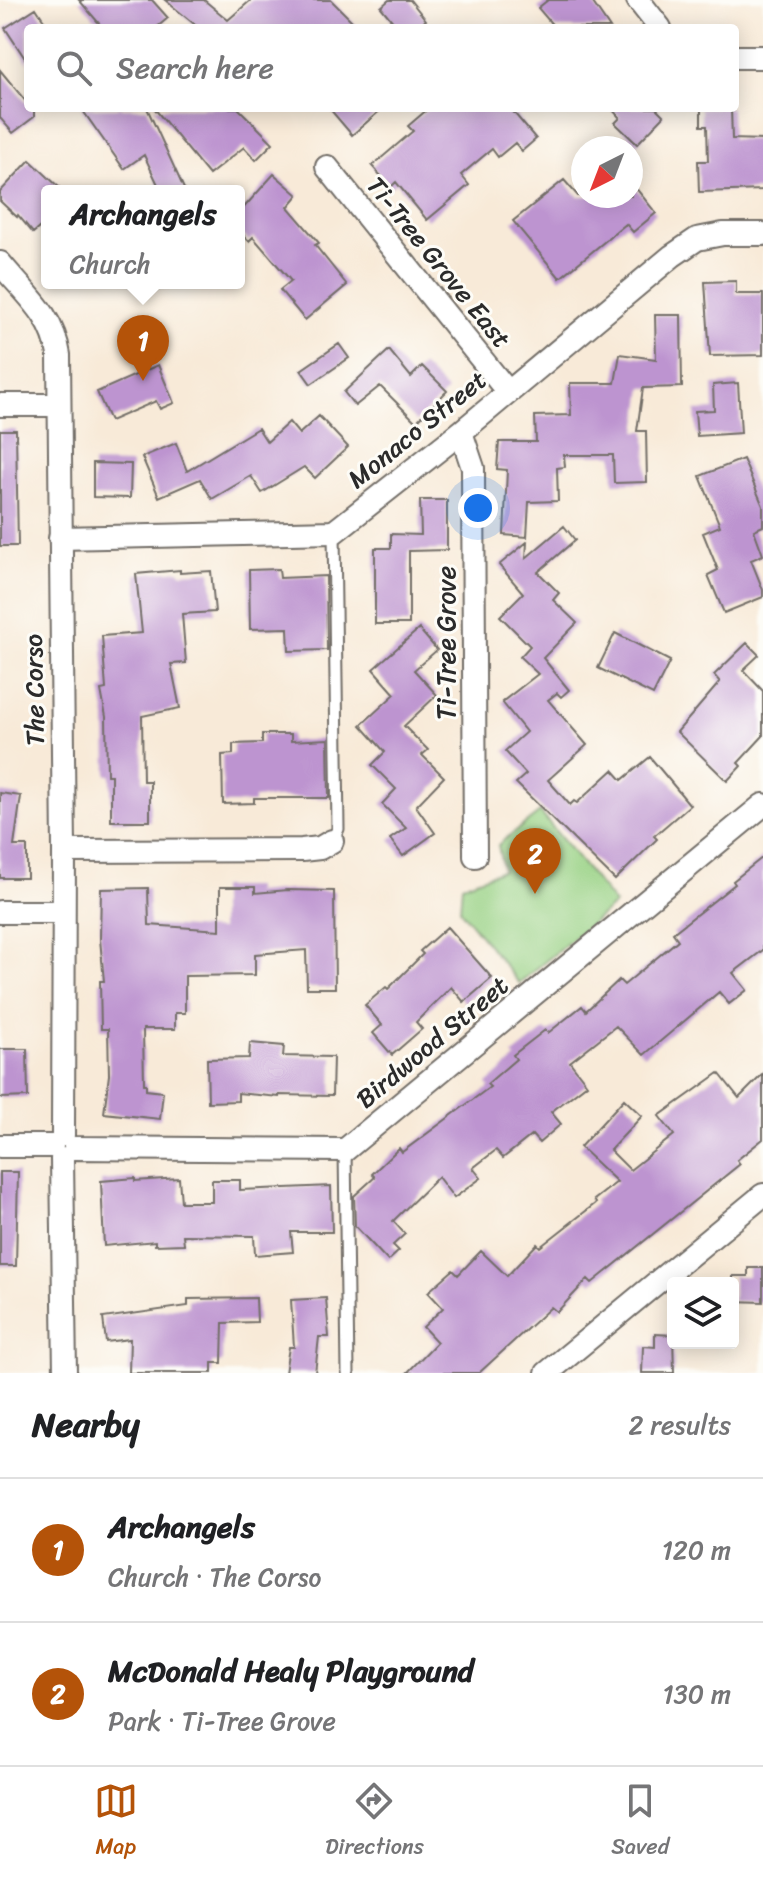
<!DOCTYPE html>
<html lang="en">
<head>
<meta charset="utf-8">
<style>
  body { margin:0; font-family:Sriracha,sans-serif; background:#f6f6f6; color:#202124 }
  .controls { position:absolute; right:24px; bottom:24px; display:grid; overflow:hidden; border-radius:8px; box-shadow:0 4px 20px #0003 }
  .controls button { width:72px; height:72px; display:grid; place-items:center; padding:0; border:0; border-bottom:2px solid #e0e0e0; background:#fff; color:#202124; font:40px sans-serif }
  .compass { position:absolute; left:571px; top:136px; width:72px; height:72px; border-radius:50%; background:#fff; box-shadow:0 4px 20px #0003; rotate:222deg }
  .you { position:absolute; left:478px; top:508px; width:28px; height:28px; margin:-20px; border:6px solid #fff; border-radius:50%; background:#1a73e8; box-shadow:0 0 0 12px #1a73e833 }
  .badge { display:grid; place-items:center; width:52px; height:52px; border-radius:50%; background:#b45309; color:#fff; font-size:26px; font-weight:700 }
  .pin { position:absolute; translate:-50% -66px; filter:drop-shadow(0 2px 4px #0008) }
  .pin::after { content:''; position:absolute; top:42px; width:28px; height:24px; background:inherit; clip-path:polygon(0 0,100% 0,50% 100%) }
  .popup { position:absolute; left:41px; top:185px; width:204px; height:104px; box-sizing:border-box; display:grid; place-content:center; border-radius:8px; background:#fff; filter:drop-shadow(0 2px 6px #0005); font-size:26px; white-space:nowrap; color:#757577 }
  .popup b { font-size:30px; color:#202124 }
  .popup::after { content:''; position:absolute; left:50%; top:100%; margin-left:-16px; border:16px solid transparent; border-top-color:#fff }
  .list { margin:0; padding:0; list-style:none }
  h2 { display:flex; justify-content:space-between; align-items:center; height:104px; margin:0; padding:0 32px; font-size:34px }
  h2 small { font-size:26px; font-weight:400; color:#757577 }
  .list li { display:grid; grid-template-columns:52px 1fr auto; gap:24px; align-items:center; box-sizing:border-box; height:144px; padding:0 32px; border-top:2px solid #e0e0e0 }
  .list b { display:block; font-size:30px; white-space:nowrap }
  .list p { margin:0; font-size:26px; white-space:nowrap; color:#757577 }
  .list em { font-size:26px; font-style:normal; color:#757577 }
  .icon { flex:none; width:44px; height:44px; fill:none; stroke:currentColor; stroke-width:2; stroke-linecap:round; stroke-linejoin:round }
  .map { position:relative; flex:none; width:763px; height:1373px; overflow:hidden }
  .search { position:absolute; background:#fff; box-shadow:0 4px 20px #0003; left:24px; right:24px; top:24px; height:88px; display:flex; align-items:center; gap:20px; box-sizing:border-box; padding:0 28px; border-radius:8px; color:#757577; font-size:30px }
  .sheet { height:392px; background:#fff }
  nav { display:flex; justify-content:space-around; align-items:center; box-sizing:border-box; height:112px; border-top:2px solid #e0e0e0; background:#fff; font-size:22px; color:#757577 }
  nav a { display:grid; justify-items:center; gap:4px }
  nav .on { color:#b45309 }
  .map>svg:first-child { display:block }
  .green { fill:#98d184; stroke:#627e58; stroke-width:2 }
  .building { fill:#bd94d0 }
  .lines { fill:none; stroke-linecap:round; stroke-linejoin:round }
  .service-casing { stroke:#736e68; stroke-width:15 }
  .minor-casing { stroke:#736e68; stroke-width:26 }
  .service { stroke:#fff; stroke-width:11 }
  .minor { stroke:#fff; stroke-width:22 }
  .labels { text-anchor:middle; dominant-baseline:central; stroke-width:6; stroke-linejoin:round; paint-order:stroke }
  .street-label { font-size:26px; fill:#2b2b2b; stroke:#fdfcf7 }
</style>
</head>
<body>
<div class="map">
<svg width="763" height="1373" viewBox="0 0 763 1373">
  <rect width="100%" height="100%" fill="#fdfcf7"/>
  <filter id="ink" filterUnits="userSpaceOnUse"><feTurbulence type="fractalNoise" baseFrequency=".0125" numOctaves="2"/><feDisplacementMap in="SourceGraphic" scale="16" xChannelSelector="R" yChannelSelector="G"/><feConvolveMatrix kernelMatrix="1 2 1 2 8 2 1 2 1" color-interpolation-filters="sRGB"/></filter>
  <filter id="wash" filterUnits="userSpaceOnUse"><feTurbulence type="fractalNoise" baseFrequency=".006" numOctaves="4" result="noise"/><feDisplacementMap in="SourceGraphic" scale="32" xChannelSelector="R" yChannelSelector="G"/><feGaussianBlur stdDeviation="1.8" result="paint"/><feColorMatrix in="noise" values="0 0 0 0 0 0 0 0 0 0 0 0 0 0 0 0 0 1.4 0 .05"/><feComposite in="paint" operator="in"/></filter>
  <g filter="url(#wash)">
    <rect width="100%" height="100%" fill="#f8ead8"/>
    <path class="green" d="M540 812 615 904 519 983 460 910 462 885 503 870 498 845Z"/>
    <g id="blocks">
      <path class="building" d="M79 0H152L168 18 156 28H103Z
        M165 0H204L228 20 251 0H331L359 28H199Z
        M389 0H410L426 20 416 28H398L381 7Z
        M548 0H591L610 28H555L538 8Z
        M36 8 49 28H28V63L5 28Z
        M0 70 28 104V108L34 110V117L13 133 0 118Z
        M81 108H147L185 191H161L144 155 124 169Z
        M154 108H238L273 143 256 160 244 147 209 175Z
        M329 108H383L352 135Z
        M429 108H510L536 139 522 151 515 143 498 157 492 149 461 175 469 185 427 220 396 182 391 187 372 166 413 131 408 126Z
        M611 108H656L664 116 637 144 615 123 620 118Z
        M701 108H731L732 139 763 140V190L699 192 698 161H708L707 126H701Z
        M30 160 63 191H47V221L33 233 18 215 17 217 0 201V192Z
        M274 174 298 195 288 207 319 243 315 245 347 285 305 320 280 290 291 281 253 237 249 241 239 231V213Z
        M564 180 578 196H631V182L656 213 633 232 626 224 560 278 513 221Z
        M736 281V294H763V355L710 356 705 282Z
        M655 315H681L682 387 643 388 637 431H646L647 482 614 483 613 455H564L565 467 557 468 558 501 529 502 527 537 504 535 507 470 497 469 499 442H536L535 416 571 415 570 383H615L620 354 656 359Z
        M339 344 349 358 311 384 301 370Z
        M389 350 411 377 422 366 447 391 416 422 380 386 355 406 344 392Z
        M158 365 174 403 160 409 156 401 110 421 97 392Z
        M738 383 741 433 697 436 695 411 714 410 713 385Z
        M319 416 348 447 315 478 304 467 262 493 251 476 212 499 200 479 159 497 142 457 176 443 187 471 258 428 267 442 289 422 299 434Z
        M0 430H16L18 546H0Z
        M743 459 763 506V526L754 530 763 555 751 560 763 590V597L724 613 708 575 718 570 703 533 720 526 700 476Z
        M93 463 131 464 130 498 93 497Z
        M420 500H447V550L409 551V624H375V548H391V534L421 535Z
        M564 526 575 540 538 572 559 593 553 600 577 623 543 658 569 690 561 697 557 693 548 700 587 745 548 780 570 805 574 801 577 803 613 770 622 780 650 757 690 805 654 836 657 839 615 880 516 783 526 774 505 751 526 732 502 702 538 674 520 657 530 646 500 616 523 593 499 565 527 542 526 558Z
        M279 569 280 578 326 576 327 650 289 651 288 628 250 629 249 570Z
        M180 570V573L211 571 215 612 182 614 186 663 171 664 180 708 142 716 143 781H150V821H111V775H107L106 717 101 690 106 689 102 636 142 633 136 574Z
        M419 629 437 650 414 670 437 695 404 726 428 750 422 755 444 777 416 806 435 833 403 856 390 839 406 828 382 804 396 789 372 765 385 752 361 725 395 694 373 669Z
        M615 633 670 661 653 695 598 668Z
        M747 643 759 655 743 670 763 691V736L738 763 741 766 727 781 677 732 720 682 714 675Z
        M262 734H291V741L328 739 329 798H254V803L223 804 222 755 233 754V744L262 743Z
        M0 793 21 796 14 846H27V878H0Z
        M763 857V950L733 973 747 990 729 1004 719 992 644 1055 616 1026 570 1062 587 1084 551 1112 561 1124 539 1143 532 1135 503 1158 496 1150 473 1168 481 1178 454 1198 438 1177 393 1221 405 1234 393 1245 399 1251 388 1261 355 1226 354 1196 375 1177 372 1174 399 1148 402 1152 490 1087 487 1084 516 1059 513 1055 545 1030 548 1033 582 1006 586 1011 619 980 624 985 678 940 673 933 735 884 733 881Z
        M220 887H255V893L288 890 334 891 335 988H307L306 950 255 954V975L185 976V1013H175V1029H143L144 1084H146V1090L163 1092 160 1119 104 1113 109 1075 108 1029H101L100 981H104L100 939 101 889 148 888 149 925 220 930Z
        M447 927 492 978 464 1002 451 987 416 1022 422 1029 392 1055 373 1033 382 1025 365 1005 386 987 388 989 423 954 420 951Z
        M250 1043 284 1046 283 1056 333 1057 332 1096 279 1095V1097L238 1093V1101L208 1102 207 1059 249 1058Z
        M0 1049H27L28 1097 0 1098Z
        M719 1073 739 1098 763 1074V1139L737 1160 740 1164 592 1283 588 1279 557 1312 551 1307 479 1373H407L437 1342 423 1327 443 1308 428 1292 453 1270 458 1275 481 1251 507 1276 537 1244 540 1247 596 1203 594 1200 617 1182 580 1147 624 1099 642 1116 610 1150 630 1170 674 1135 659 1116Z
        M0 1172H18L16 1266H0Z
        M135 1178V1181L179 1178 181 1202H212V1180H240V1190L331 1186 332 1232H291L293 1252 255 1255 254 1236 183 1235 184 1244 155 1245V1241L104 1246 101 1181Z
        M748 1268H763V1302L733 1301V1276H748Z
        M256 1298 257 1322 223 1323 222 1363H212V1373H129L130 1339 106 1342 103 1318 188 1306V1299Z
        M326 1298 329 1337H319L315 1373H285L289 1347H294L291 1300Z
        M655 1334 673 1335 674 1373H642L643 1346 655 1347Z"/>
    </g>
  </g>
  <g filter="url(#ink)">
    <use href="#blocks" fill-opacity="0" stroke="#736e68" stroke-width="2"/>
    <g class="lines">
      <defs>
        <path id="service" d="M332 841 338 829 334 532
          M345 1150 348 1373"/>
        <path id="minor" d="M638 0 660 28
          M735 57H763
          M327 167 508 392
          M0 263C25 294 53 314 59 355L64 851 63 1135
          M0 405H59
          M461 432 473 468 475 856
          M60 538 334 532 461 432 672 256 697 239 723 234H763
          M64 851 302 850 320 848 332 841
          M0 912H63
          M0 1146H52
          M75 1148 345 1150 763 805
          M62 1159 65 1373
          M547 1373 763 1195"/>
      </defs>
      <use href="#service" class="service-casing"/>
      <use href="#minor" class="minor-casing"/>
      <use href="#service" class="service"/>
      <use href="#minor" class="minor"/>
    </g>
  </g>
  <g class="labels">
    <g class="street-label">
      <text transform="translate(439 262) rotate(51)">Ti-Tree Grove East</text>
      <text transform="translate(417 429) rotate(-39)">Monaco Street</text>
      <text transform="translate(446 643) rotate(-90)">Ti-Tree Grove</text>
      <text transform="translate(34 690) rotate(-91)">The Corso</text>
      <text transform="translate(432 1042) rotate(-40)">Birdwood Street</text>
    </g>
  </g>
</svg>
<div class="controls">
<button><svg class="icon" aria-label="layers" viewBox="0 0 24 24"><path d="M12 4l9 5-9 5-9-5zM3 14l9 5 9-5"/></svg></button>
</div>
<svg class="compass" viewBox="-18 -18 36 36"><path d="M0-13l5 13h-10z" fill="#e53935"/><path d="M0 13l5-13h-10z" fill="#757577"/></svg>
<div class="you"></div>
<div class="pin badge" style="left:143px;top:381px">1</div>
<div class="popup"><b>Archangels</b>Church</div>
<div class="pin badge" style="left:535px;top:894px">2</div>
<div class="search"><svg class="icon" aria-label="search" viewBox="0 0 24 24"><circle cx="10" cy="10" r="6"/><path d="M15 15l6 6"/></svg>Search here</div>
</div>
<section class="sheet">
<h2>Nearby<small>2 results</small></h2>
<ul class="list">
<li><span class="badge">1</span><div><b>Archangels</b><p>Church · The Corso</p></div><em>120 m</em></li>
<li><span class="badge">2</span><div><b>McDonald Healy Playground</b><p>Park · Ti-Tree Grove</p></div><em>130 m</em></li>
</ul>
</section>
<nav>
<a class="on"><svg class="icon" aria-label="map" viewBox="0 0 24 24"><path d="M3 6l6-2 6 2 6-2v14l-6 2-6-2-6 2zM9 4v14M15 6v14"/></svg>Map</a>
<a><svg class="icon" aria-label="directions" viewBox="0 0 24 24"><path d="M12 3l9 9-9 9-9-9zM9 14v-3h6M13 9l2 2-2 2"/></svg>Directions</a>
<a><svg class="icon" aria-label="saved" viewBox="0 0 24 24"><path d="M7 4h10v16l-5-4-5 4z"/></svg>Saved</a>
</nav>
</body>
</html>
